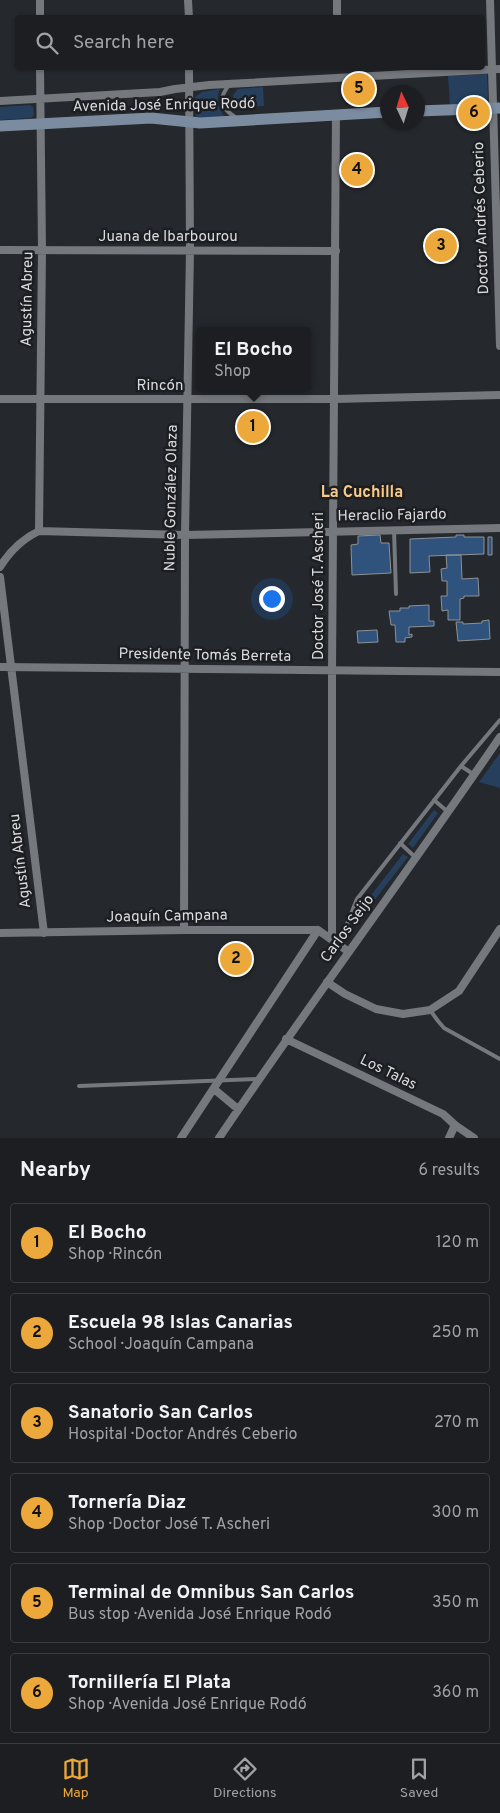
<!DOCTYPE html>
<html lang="en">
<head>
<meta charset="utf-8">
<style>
  body { margin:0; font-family:Overpass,sans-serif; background:#25272a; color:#f1f3f6 }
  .compass { position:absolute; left:380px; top:85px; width:45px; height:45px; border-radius:50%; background:#1c1e21; box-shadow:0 1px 4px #0004; rotate:356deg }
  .you { position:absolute; left:271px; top:598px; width:18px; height:18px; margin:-12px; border:4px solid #fff; border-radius:50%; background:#1a73e8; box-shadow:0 0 0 8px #1a73e833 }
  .badge { display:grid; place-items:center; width:32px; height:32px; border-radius:50%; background:#eda83b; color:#111; font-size:16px; font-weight:700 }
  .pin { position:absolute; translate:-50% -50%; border:2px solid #fff; box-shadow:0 1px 5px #0006 }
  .popup { position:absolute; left:196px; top:327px; width:115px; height:65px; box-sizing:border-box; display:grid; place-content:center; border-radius:5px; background:#1c1e21; filter:drop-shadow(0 1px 4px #0005); font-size:16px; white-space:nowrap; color:#a0a2a5 }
  .popup b { font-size:19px; color:#f1f3f6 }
  .popup::after { content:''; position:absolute; left:50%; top:100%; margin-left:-10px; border:10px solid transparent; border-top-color:#1c1e21 }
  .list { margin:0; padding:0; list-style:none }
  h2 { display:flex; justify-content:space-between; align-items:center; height:65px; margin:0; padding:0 20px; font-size:21px }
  h2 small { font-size:16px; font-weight:400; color:#a0a2a5 }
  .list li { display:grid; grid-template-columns:32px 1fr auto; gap:15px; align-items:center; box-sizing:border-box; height:80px; margin:0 10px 10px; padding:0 10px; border:1px solid #3a3c3f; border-radius:5px }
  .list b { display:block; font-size:19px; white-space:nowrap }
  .list p { margin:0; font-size:16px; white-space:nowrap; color:#a0a2a5 }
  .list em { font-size:16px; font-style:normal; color:#a0a2a5 }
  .icon { flex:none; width:28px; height:28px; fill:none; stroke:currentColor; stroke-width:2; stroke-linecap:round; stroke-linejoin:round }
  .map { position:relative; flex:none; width:500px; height:1138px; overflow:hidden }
  .search { position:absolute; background:#1c1e21; box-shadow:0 1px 4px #0004; left:15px; right:15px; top:15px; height:55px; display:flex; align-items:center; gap:12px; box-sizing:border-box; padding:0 18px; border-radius:5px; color:#a0a2a5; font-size:19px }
  .sheet { height:605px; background:#1c1e21 }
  nav { display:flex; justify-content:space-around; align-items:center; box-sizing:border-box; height:70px; border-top:1px solid #3a3c3f; background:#1c1e21; font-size:14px; color:#a0a2a5 }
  nav a { display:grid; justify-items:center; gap:2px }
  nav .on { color:#eda83b }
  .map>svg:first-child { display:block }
  .green { fill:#263f5d }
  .building { fill:#30537e; stroke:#8e9196 }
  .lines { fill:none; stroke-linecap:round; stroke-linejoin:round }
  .lane { stroke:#75787c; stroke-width:4 }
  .street { stroke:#75787c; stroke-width:8 }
  .secondary { stroke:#7b8ca1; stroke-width:11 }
  .labels { text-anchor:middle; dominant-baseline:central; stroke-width:5; stroke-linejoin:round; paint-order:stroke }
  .street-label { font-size:15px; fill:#dadcde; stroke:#1c1e22 }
  .neighbourhood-label { font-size:16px; font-weight:bold; fill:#f9c987; stroke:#1c1e22 }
</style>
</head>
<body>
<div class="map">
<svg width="500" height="1138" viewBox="0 0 500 1138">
  <rect width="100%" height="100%" fill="#25282c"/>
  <path class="green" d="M487 74 488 98 482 103 450 105 448 76Z
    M263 87 264 106 241 107 234 103 233 95 238 89Z
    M220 89C215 99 219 110 226 118H196L195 97 202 92Z
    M30 105 33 107 34 115 31 118 0 120V107Z
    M500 753V788L479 782Z
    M434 810 438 813 413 848 408 844Z
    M403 854 408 857 362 916 358 912Z"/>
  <path class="building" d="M380 535 381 543H389L391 573 352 575 351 545 358 544V536Z
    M456 535H464V537H484V554L429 556 430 572 410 573V539L456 537Z
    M488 537H492V555H488Z
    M446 555H461L462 579 478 578 479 596H464V598L460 599V620H448V610L442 611 441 596H447V581H442L441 569 447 568Z
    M429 605V621H434V626L409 627V635L412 634V637L405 638V642H396L395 625H391L389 611H400V608H409V606Z
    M489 620 490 639 458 641 456 622H463V624L482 623V621Z
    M377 630 378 642 358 643 357 631Z"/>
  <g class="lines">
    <path class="lane" d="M229 85C218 99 220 107 235 117
      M394 530 396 594
      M461 766 473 774
      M434 800 448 812
      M400 843 416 858
      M339 944 357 899 461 766 500 720
      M430 1010 438 1021 444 1028 500 1059
      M79 1086 258 1079"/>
    <path class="street" d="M40 0V18
      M188 0 189 18
      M337 0V18
      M490 0 500 346
      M0 101 160 92 175 89 209 85 500 69
      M0 250 336 251
      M0 399H335L500 395
      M39 531 42 250 40 68
      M0 567C10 551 22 539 39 531L185 535 500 528
      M0 577 44 933
      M0 667 500 672
      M184 930 185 535 190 250 189 68
      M0 933 184 930H318L349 952
      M332 939V671L336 114
      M327 982 345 994 376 1009 403 1014 430 1010 459 991 500 929
      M286 1039 443 1114 455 1125 474 1138
      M214 1089 238 1109
      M181 1138 318 930
      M219 1138C310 1003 408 872 500 737
      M449 1138 455 1125"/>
    <path class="secondary" d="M418 111 500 108
      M0 126 151 118 200 123 388 112"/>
  </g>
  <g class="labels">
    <g class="street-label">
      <text transform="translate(164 106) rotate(-1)">Avenida José Enrique Rodó</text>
      <text transform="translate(482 218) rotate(-92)">Doctor Andrés Ceberio</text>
      <text x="168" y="237">Juana de Ibarbourou</text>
      <text transform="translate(28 299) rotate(-89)">Agustín Abreu</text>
      <text x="160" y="386">Rincón</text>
      <text transform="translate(172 498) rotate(-89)">Nuble González Olaza</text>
      <text transform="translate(392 516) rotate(-1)">Heraclio Fajardo</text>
      <text transform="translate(319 586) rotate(-90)">Doctor José T. Ascheri</text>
      <text transform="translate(205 656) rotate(1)">Presidente Tomás Berreta</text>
      <text transform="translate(21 861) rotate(-97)">Agustín Abreu</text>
      <text transform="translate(167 917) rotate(-1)">Joaquín Campana</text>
      <text transform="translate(348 929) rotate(-54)">Carlos Seijo</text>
      <text transform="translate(388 1073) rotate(26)">Los Talas</text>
    </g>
    <g class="neighbourhood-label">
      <text x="362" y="493">La Cuchilla</text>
    </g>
  </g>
</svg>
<svg class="compass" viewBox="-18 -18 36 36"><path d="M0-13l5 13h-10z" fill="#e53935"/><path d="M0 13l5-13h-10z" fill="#a0a2a5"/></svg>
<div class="you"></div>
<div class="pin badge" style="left:253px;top:427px">1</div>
<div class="popup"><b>El Bocho</b>Shop</div>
<div class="pin badge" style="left:236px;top:959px">2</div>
<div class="pin badge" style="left:441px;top:246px">3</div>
<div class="pin badge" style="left:357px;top:170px">4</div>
<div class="pin badge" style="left:359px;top:89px">5</div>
<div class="pin badge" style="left:474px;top:113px">6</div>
<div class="search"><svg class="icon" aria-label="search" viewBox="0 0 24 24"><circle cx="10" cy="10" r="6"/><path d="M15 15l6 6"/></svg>Search here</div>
</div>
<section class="sheet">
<h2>Nearby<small>6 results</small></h2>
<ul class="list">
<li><span class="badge">1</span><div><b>El Bocho</b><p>Shop · Rincón</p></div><em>120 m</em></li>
<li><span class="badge">2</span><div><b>Escuela 98 Islas Canarias</b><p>School · Joaquín Campana</p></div><em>250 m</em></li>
<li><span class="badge">3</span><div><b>Sanatorio San Carlos</b><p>Hospital · Doctor Andrés Ceberio</p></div><em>270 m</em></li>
<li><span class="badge">4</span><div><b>Tornería Diaz</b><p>Shop · Doctor José T. Ascheri</p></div><em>300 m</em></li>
<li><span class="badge">5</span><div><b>Terminal de Omnibus San Carlos</b><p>Bus stop · Avenida José Enrique Rodó</p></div><em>350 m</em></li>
<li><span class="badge">6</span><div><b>Tornillería El Plata</b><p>Shop · Avenida José Enrique Rodó</p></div><em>360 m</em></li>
</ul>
</section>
<nav>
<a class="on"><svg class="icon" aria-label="map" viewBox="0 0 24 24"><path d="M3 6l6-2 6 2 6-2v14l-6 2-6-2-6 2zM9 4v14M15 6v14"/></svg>Map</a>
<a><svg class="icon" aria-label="directions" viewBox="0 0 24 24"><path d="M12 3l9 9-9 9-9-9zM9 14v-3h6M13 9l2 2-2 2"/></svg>Directions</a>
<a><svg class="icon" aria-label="saved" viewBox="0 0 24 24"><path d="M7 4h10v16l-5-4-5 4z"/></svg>Saved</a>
</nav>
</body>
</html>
